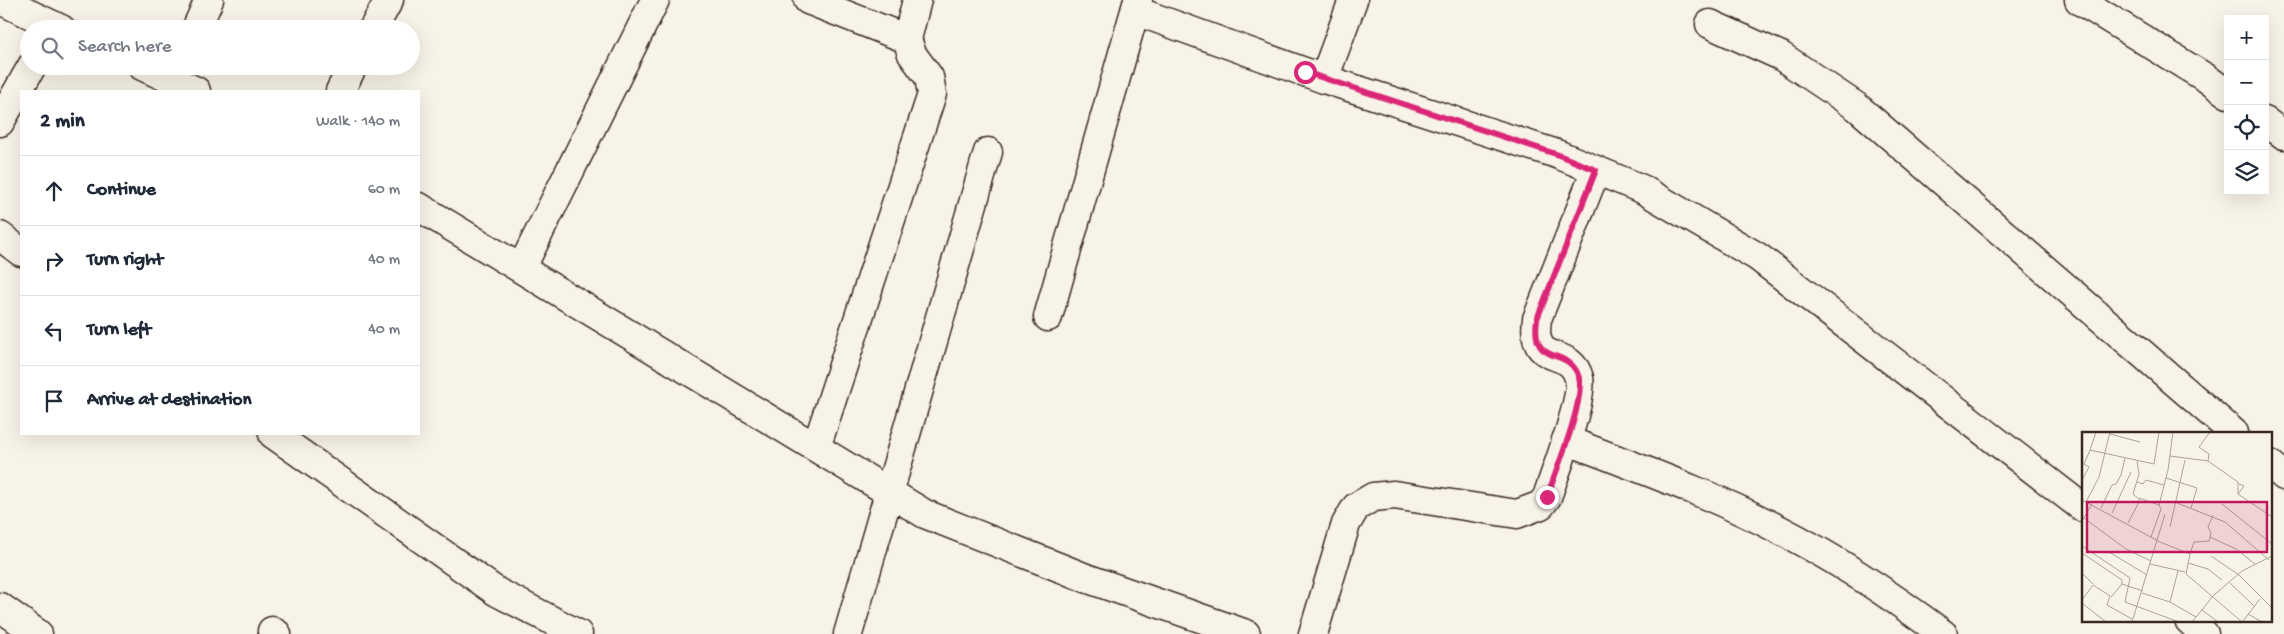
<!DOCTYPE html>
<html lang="en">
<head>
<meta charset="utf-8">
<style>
  body { margin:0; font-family:"Gochi Hand",sans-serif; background:#f2f2f3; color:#1f2937 }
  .controls { position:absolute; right:15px; top:15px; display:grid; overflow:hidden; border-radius:0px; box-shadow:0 5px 20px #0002 }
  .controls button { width:45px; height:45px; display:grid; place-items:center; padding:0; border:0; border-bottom:1px solid #e0e1e3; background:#fff; color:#1f2937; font:25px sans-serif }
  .stop { position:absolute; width:15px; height:15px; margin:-11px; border:4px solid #db2777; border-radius:50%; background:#fff }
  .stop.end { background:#db2777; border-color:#fff; box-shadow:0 1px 5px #0008 }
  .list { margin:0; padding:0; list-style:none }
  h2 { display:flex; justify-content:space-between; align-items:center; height:65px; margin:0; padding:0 20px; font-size:21px }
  h2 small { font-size:16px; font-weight:400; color:#747a83 }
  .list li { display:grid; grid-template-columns:32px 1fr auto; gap:15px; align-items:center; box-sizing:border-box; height:70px; padding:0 20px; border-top:1px solid #e0e1e3 }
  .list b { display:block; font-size:19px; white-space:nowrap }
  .list em { font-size:16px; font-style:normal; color:#747a83 }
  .icon { flex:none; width:28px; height:28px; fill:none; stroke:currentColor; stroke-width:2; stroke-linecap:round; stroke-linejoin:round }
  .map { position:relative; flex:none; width:2284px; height:634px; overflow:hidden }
  .search { position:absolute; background:#fff; box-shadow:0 5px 20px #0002; left:20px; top:20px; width:400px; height:55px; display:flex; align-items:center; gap:12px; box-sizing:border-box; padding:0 18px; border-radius:28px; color:#747a83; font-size:19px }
  .panel { position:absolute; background:#fff; box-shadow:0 5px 20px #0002; left:20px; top:90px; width:400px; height:345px; border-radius:0px }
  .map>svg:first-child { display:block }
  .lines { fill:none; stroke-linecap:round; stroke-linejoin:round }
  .minor-casing { stroke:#3b2a1e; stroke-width:31 }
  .minor { stroke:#f7f3e8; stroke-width:28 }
  .route { stroke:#db2777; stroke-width:6 }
  .inset-road { fill:none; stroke:#aca397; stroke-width:1 }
  .view { fill:#c2185b; fill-opacity:0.15; stroke:#c2185b; stroke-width:2.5 }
  .inset-edge { fill:none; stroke:#3b2a1e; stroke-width:2.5 }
</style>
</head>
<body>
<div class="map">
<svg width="2284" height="634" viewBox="0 0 2284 634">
  <rect width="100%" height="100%" fill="#f7f3e8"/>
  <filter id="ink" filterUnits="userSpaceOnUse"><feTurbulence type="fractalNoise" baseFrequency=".02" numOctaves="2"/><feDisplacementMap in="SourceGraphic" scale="10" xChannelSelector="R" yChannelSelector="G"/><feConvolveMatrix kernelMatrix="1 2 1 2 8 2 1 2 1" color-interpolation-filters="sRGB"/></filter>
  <g filter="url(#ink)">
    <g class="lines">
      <defs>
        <path id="minor" d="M0 0 61 29
          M808 0 907 39
          M2079 0 2206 78 2228 94
          M1136 11 1324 79 1557 154 1642 189 1758 257 2083 508
          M1710 24 1781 56 1857 107 2234 433
          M196 29 209 0
          M373 29 389 0
          M142 66 196 91
          M1324 79 1353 0
          M340 91 353 66
          M2265 121 2284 135
          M0 122 32 66
          M419 207 925 514 1086 578 1246 634
          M0 236 21 252
          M521 269 655 0
          M1048 317 1138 0
          M273 434 497 592 578 634
          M1566 440C1638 468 1711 494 1780 530 1837 559 1892 596 1943 634
          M816 448 932 94 929 77 912 54 907 39 917 0
          M2270 464 2284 476
          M0 607 38 634
          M2189 620 2204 634
          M272 631 277 634
          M848 634 988 152
          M1313 634 1346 524 1356 507 1373 497 1394 495 1517 514 1541 505 1547 497C1555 473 1584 399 1579 378 1570 344 1530 370 1537 319L1596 170"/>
      </defs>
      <use href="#minor" class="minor-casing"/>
      <use href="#minor" class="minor"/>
    </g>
  </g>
  <g class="lines" filter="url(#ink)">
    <path class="route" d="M1305 72 1556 154 1596 170 1537 319C1530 370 1570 344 1579 378 1585 401 1556 471 1547 497"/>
  </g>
  <g transform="translate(2082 432)">
    <rect width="190" height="190" fill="#f7f3e8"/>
    <path class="inset-road" d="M128 0 117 15 127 22 126 29 156 50V62L190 85M28 2 58 10M8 18 14 0M88 24 126 29M0 31 7 35 0 48M2 32 8 18 72 32 77 0M84 46 115 56 109 76M55 50 61 52 64 48 82 53M156 62 162 54 157 52M57 66 77 73M0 68 78 110 108 122 104 142 160 190M4 70 17 45 28 0M95 71 143 90 187 128M140 72 190 112M19 76 30 53 34 52 39 43 43 26M30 81 49 40M2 86 44 117 69 129M0 89 10 72M46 91 58 68 51 62 57 42 55 29M88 95 103 28M69 105 79 77 77 73 86 38 91 0M128 105 154 117 173 132M0 114 48 146 43 170 97 190M27 120 65 143M0 121 40 148V152L61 159M108 122 112 110 127 109 129 101 126 95 131 83M129 124 157 143 190 176M106 131 126 137 140 148M68 132 103 140M0 141 11 152M148 151 172 174M60 161 88 170 96 139M29 165 40 152M0 168 11 153 28 164 25 173 50 187M88 170 114 185M0 171 24 190M120 178 136 190M166 182 180 190M161 189 178 167M50 190 83 82M110 190 132 163 160 139 190 124"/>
    <path class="view" d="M5 70H185V120H5Z"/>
    <rect width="190" height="190" class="inset-edge"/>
  </g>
</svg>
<div class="controls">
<button>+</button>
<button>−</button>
<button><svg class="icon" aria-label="locate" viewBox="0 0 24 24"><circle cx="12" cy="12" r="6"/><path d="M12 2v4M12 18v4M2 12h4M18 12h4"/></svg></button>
<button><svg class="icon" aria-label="layers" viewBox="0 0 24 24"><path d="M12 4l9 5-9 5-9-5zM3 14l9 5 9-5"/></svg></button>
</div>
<div class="stop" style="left:1305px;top:72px"></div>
<div class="stop end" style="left:1547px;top:497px"></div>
<div class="search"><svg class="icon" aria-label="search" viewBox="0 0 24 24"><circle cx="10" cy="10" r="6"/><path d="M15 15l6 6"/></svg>Search here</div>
<section class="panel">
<h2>2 min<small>Walk · 140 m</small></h2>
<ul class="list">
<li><svg class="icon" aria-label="ahead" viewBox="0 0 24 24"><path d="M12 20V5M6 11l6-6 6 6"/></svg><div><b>Continue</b></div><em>60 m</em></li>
<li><svg class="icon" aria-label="right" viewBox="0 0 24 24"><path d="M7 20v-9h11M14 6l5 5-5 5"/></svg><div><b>Turn right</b></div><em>40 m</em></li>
<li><svg class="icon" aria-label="left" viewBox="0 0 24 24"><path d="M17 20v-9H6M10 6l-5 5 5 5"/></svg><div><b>Turn left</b></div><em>40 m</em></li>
<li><svg class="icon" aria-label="arrive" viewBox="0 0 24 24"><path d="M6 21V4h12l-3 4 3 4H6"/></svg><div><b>Arrive at destination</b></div></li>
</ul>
</section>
</div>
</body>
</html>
